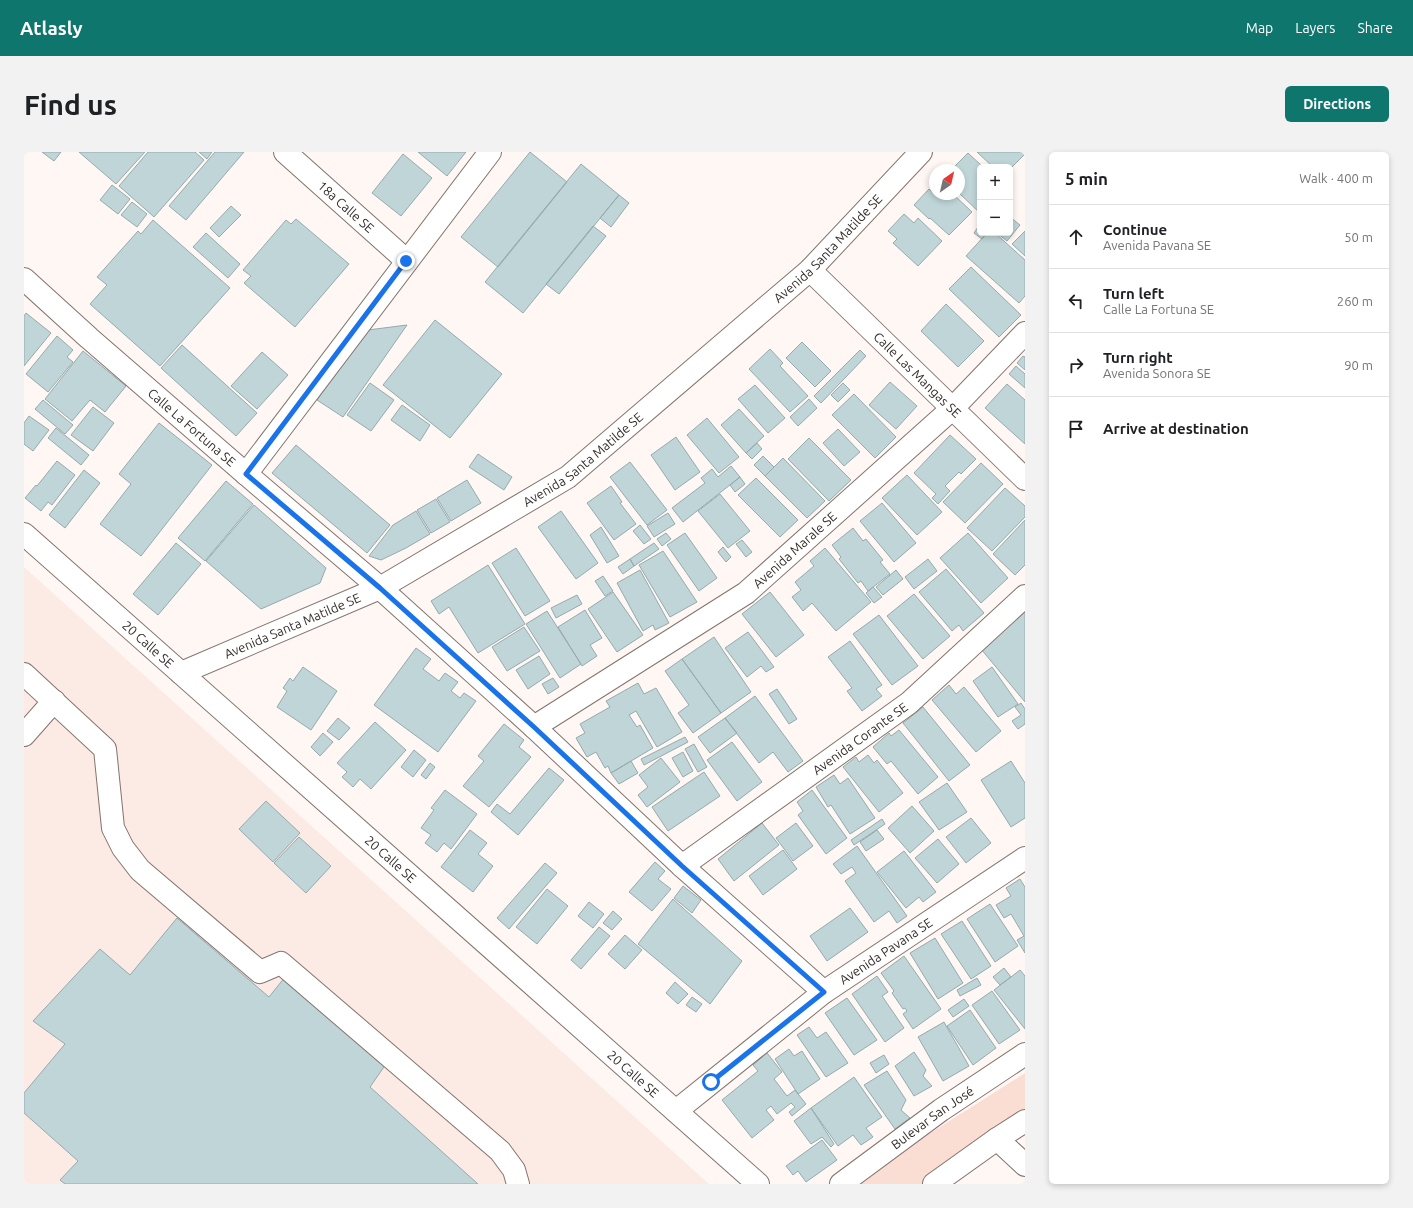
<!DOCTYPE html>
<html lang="en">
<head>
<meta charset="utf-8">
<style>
  body { margin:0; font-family:Ubuntu,sans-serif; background:#f2f2f2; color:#202124 }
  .controls { position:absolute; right:12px; top:12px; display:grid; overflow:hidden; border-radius:6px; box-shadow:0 2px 6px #0003 }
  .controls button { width:36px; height:36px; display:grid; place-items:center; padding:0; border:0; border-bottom:1px solid #e0e0e0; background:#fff; color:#202124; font:20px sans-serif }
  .compass { position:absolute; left:905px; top:12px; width:36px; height:36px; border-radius:50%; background:#fff; box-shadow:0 2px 6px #0003; rotate:34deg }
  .stop { position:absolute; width:12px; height:12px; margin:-9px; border:3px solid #1a73e8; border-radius:50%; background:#fff }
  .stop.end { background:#1a73e8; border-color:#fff; box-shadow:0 1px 4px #0008 }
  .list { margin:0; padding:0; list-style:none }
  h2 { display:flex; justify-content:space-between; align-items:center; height:52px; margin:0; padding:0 16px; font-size:17px }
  h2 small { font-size:13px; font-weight:400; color:#757577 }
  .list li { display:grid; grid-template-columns:26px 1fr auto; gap:12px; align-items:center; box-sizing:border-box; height:64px; padding:0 16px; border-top:1px solid #e0e0e0 }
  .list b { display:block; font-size:15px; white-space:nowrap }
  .list p { margin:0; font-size:13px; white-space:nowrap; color:#757577 }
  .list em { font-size:13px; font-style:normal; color:#757577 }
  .icon { flex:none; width:22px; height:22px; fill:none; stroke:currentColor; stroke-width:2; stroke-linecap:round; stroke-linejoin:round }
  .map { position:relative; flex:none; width:1001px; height:1032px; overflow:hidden; border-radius:6px }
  header { display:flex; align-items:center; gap:24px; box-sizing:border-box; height:56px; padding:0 20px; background:#0f766e; color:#fff }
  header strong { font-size:19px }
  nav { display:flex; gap:22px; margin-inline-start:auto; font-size:14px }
  .intro { display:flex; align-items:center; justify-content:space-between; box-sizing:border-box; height:96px; padding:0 24px }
  h1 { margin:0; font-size:28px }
  .button { padding:10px 18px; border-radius:6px; background:#0f766e; color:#fff; font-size:14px; font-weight:700 }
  main { display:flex; gap:24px; padding:0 24px }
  aside { flex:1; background:#fff; border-radius:6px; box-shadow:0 2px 6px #0003 }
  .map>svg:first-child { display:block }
  .built { fill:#fcebe5 }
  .green { fill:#faddd3 }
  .building { fill:#bfd5d7; stroke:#95aaac }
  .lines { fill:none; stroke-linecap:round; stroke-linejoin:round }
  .minor-casing { stroke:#84746d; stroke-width:24 }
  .minor { stroke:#fff; stroke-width:22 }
  .route { stroke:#1a73e8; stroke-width:5 }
  .labels { text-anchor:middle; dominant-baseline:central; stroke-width:4; stroke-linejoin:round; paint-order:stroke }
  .street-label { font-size:13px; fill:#342d2a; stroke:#fff }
</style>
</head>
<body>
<header>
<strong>Atlasly</strong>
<nav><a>Map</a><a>Layers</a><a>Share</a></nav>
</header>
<div class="intro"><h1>Find us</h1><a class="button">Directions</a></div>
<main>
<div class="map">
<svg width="1001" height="1032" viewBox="0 0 1001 1032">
  <rect width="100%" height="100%" fill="#fef7f4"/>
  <path class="built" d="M0 415 685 1032H0Z"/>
  <path class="green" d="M1001 921V977L917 1032H826Z"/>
  <path class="building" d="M18 0H37L30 9Z
    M55 0H121L92 32Z
    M124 0H171L180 8 130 65 95 34Z
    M175 0H188L183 7Z
    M191 0H220L162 68 145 54Z
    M394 0H442L423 24Z
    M506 0 543 30 474 115 437 85Z
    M953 0H1001V2L986 17V15H969Z
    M944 1 958 14 956 15 954 19 956 20V61L935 41V18H927Z
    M379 2 408 26 377 64 348 41Z
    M557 12 595 43 499 161 461 130Z
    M88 33 106 47 94 62 76 48Z
    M905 37 913 44 914 42H929L948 60 925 83 906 66 905 67 890 53Z
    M595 43 605 51 587 75 576 66Z
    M108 50 123 62 113 75 97 63Z
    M207 54 217 63 195 85 186 76Z
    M880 62 890 71 894 66 918 89 894 114 869 91 873 87 864 79Z
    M986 65 996 73 983 89 973 81H986Z
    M272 67 325 112 271 175 220 131 227 124 219 118 262 68 267 72Z
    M129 68 206 136 136 214 66 152 83 133 73 125 114 79 117 82Z
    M956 72V81H963L958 87 950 81Z
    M569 74 582 84 535 142 522 132Z
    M1001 79V104L988 92Z
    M182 81 216 112 204 126 169 95Z
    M963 81H971L1001 108V144L995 151 942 104Z
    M947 115 997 163 975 185 925 137Z
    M922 152 960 189 934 215 897 179Z
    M2 161 27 181 0 214V164Z
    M411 168 478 222 426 286 359 233Z
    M383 173 319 265 293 248 344 178Z
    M33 184 49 198 43 205 49 210 24 240 2 222Z
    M778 190 807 219 791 235 762 206Z
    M158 193 233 261 212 284 137 216Z
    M746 197 759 211 756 214 784 244 766 260 725 217Z
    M836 198 842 204 797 251 790 244Z
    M59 199 102 234 81 260 66 248 48 269 21 247Z
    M238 200 264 223 233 257 207 234Z
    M999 204 1001 205V218L993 211Z
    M992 214 1001 222V236L985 222Z
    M866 230 893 254 872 277 845 253Z
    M346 231 370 248 347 279 323 263Z
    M819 231 826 238 814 250 807 243Z
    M983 232 1001 248V292L961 256Z
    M731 233 761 266 744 281 714 247Z
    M830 242 872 285 851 306 808 263Z
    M785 247 793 256 774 274 766 265Z
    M19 248 49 273 41 282 11 257Z
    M378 253 406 273 396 289 367 268Z
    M69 255 90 271 69 299 47 283Z
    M715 257 740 284 722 301 697 273Z
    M5 264 25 278 9 299 0 292V271Z
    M683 266 715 305 695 321 663 283Z
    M135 271 188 313 117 404 76 372 107 332 95 322Z
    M32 276 65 303 57 313 24 286Z
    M814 277 836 300 820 314 799 291Z
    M926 283 952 307 937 322 935 320 921 334 926 339 914 352 908 346 912 342 890 321Z
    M652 285 676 320 651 338 627 303Z
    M785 286 827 328 805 349 764 307Z
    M733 291 738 297 728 307 722 301Z
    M272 293 366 373 343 401 248 321Z
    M454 302 488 325 480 338 445 315Z
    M739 304 750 315 741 324 730 313Z
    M759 306 801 349 783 366 741 324Z
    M33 309 51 323 28 353 24 350 17 359 1 346 12 333 13 334Z
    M606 310 643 358 623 373 586 325Z
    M957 311 979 332 941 371 919 350Z
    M707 314 716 325 659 370 648 356 681 331 677 326 688 317 694 325Z
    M60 318 76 331 41 376 25 363Z
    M883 323 918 360 893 383 858 346Z
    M716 325 721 332 711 340 706 333Z
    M732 326 774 368 756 385 714 343Z
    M443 328 457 351 427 369 413 346Z
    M202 329 229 352 181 409 154 386Z
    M587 334 598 350 596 351 612 372 590 388 563 351Z
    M981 336 1001 354V365L968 399 943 376Z
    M696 342 726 379 704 396 674 359Z
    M412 347 426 370 407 381 393 358Z
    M858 351 892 391 870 410 836 369Z
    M230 353 302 416 296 431 237 457 182 409Z
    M392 359 406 382 382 396 357 408 345 404 369 373Z
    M537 359 574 411 552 427 514 375Z
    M644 361 651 372 630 385 623 374Z
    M1001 368V413L991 423 969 402Z
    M616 373 627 387 620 392 609 379Z
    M577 375 595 404 583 411 566 383Z
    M829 376 839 389 842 387 859 408 856 410 866 422 844 439 837 429 834 431 815 407 817 405 808 393Z
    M642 381 647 387 638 394 633 387Z
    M661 381 693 426 675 439 643 393Z
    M944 381 984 426 957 451 916 406Z
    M718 388 728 400 722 405 712 392Z
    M152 391 177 412 134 463 109 442Z
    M630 391 635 397 610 414 606 407Z
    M699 395 707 405 702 410 694 400Z
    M492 396 526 449 501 464 468 411Z
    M801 396 847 450 812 479 788 451 779 459 768 445 777 438 771 430 790 414 786 409Z
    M639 399 673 450 646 465 615 413Z
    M606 407 610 414 599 422 594 415Z
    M904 407 913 419 890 437 881 425Z
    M464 413 501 472 454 501 425 455 415 462 407 449Z
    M922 417 960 461 939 479 935 473 928 479 895 440Z
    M616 418 645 471 631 478 629 473 619 479 593 431Z
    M872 418 879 427 859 443 852 435Z
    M579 424 589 439 581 444 571 429Z
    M849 435 858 445 850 451 842 441Z
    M589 440 619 483 593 500 564 457Z
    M746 440 780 483 752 505 718 462Z
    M890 442 926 484 899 507 863 464Z
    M553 443 558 452 532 466 527 456Z
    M561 458 578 486 566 493 573 504 558 514 534 475Z
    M523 459 557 512 536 526 502 472Z
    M1001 460V550L957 497Z
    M855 463 894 514 868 533 829 482Z
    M500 475 516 499 483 519 468 495Z
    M724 480 750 515 742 520 737 514 723 525 701 496Z
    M690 485 727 540 697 561 658 507Z
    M826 489 858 533 852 537 858 544 838 559 823 539 828 536 804 505Z
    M392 496 407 507 399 517 415 529 421 521 434 530 427 539 436 546 440 541 452 549 414 600 350 553Z
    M515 504 526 522 504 537 492 518Z
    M658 507 697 561 669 581 654 561 665 553 641 519Z
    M279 515 313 539 287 578 253 555 263 539 259 536 266 526 269 529Z
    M968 515 994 552 974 565 949 529Z
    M529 526 535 535 524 542 518 532Z
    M614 531 620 542 632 536 658 580 633 595 612 559 605 563 613 575 616 573 629 596 587 621 584 614 581 616 572 600 563 605 552 586 561 581 556 572 586 555 582 549Z
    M925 533 932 542 940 535 977 579 952 600 908 548Z
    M753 537 773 567 765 572 745 542Z
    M731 544 779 609 764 620 749 600 735 611 701 566Z
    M997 551 1001 557V572L994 577 988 569 997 563 991 555Z
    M899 555 946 613 925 629 879 571Z
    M314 566 326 576 315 588 303 579Z
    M701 566 713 581 686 601 674 585Z
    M351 570 382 598 347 637 336 627 329 635 318 625 323 620 313 611Z
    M480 572 500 588 495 595 507 605 465 655 439 634 460 609 454 604Z
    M875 578 914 625 894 642 867 609 863 612 849 595 865 581 867 584Z
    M299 581 309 590 296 604 287 595Z
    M661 585 664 590 620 613 617 607Z
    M708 590 738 630 713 649 683 608Z
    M670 592 683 615 674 620 661 597Z
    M390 598 402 608 389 625 377 615Z
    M659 600 669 619 659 625 648 606Z
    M844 603 850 611 853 608 879 641 855 660 819 615 832 605 835 610Z
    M637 606 656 630 623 655 614 643 624 635 615 623Z
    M607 609 614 621 595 632 587 621Z
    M987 609 1001 631V666L987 675 957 628Z
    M406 611 411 615 402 627 397 623Z
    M525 616 540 628 494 683 467 660 473 652 486 662Z
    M680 620 696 644 644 679 628 655Z
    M810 623 816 632 824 626 851 666 826 682 807 653 804 655 792 635Z
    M923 631 943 660 915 678 895 650Z
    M421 638 453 662 427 697 420 691 413 700 401 691 407 683 397 676 410 658 407 656Z
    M788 638 823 686 802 702 774 663 779 659 773 650Z
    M242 649 276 681 249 710 215 677Z
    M888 654 910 679 886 701 864 676Z
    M947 666 967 691 942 711 922 685Z
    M858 667 861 672 830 693 827 688Z
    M738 671 755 693 710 729 694 707Z
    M772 671 789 694 769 709 752 686Z
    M446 678 463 691 454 702 469 714 449 740 417 715Z
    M853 678 860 687 842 699 836 690Z
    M275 685 307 714 282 741 250 711Z
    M914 687 935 712 913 731 891 706Z
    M833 694 883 764 873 771 865 759 850 770 821 729 832 721 828 715 817 722 809 712Z
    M759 698 773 717 739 743 725 724Z
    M880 699 912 740 899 750 895 745 882 756 853 720Z
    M631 710 641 719 634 727 647 737 628 759 605 740Z
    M521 711 533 721 485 777 473 766Z
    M996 727 1001 735V801L993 788 1000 784 987 762 980 766 972 753 987 744 982 736Z
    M659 734 677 748 668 761 650 746Z
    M523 737 544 754 513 792 492 775Z
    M649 747 718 809 686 852 614 792Z
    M565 750 580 762 569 776 554 764Z
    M966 752 994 794 971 810 943 767Z
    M826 756 844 780 803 809 786 784Z
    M589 759 598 767 588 778 579 771Z
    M153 766 245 845 261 825 362 912 346 935 454 1032H41L36 1028 54 1009 0 961V941L41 892 9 869 76 797 106 823Z
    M938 769 967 814 947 827 917 782Z
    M575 775 586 784 557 817 547 808Z
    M601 783 618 798 601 817 584 802Z
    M911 786 939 831 914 847 886 801Z
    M880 804 917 857 889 877 879 862 883 859 881 856 879 857 868 841 870 839 857 821Z
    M980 816 987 825 976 833 969 825Z
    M996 818 1001 824V877L970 838Z
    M853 824 864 840 858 844 880 876 861 890 828 842Z
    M953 826 957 833 936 844 933 838Z
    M651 830 664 842 654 852 642 841Z
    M968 839 996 878 975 892 948 853Z
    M668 845 678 852 672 860 662 853Z
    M823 846 853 888 830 903 801 861Z
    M940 847 945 854 929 865 924 858Z
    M946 858 972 896 949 913 923 874Z
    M920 870 945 914 919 929 894 885Z
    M785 875 793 886 802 880 824 911 802 925 773 883Z
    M765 897 770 904 778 899 796 927 774 942 751 907Z
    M890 900 902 918 899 924 908 934 890 944 871 914Z
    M743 901 758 920 750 927 763 944 771 938 782 952 768 964 765 960 771 955 767 951 753 962 747 954 742 958 750 968 728 986 698 948 734 919 729 913Z
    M860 903 865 912 852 921 846 911Z
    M863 919 882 948 877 958 886 966 871 977 840 933Z
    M830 925 858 965 842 976 849 985 837 993 829 983 814 994 787 956Z
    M787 956 810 992 807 995 798 985 787 992 770 969Z
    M798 988 813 1008 782 1030 774 1019 769 1023 762 1014Z"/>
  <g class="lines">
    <defs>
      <g id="minor">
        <path id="s1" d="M261 0 383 109"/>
        <path id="s2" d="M786 118 1001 327"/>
        <path id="s3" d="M0 127 65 186 222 322 356 436 510 575 658 714 800 840"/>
        <path d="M222 322 466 0"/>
        <path id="s4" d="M0 382 734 1032"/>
        <path id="s5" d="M157 521 356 436 544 325 786 118 897 0"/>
        <path d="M0 522 81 597 89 676 99 696 116 718 236 820 257 811 476 999 490 1018 494 1032"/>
        <path id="s6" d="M510 575 722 441 929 256 1001 181"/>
        <path d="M0 583 30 549"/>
        <path id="s7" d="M658 714 885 551 1001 444"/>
        <path id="s8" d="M652 959 800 840 1001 706"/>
        <path d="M973 987 1001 1013"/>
        <path id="s9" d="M817 1032 917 958 1001 902"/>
        <path d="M910 1032 973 987 1001 969"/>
      </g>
    </defs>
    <use href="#minor" class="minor-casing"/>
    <use href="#minor" class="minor"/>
  </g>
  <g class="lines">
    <path class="route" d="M382 109 222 322 356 436 510 575 658 714 800 840 687 930"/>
  </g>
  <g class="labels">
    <g class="street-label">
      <text stroke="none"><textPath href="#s1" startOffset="82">18a Calle SE</textPath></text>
      <text stroke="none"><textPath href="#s5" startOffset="781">Avenida Santa Matilde SE</textPath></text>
      <text stroke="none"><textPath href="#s2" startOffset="150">Calle Las Mangas SE</textPath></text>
      <text stroke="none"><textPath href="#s3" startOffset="224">Calle La Fortuna SE</textPath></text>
      <text stroke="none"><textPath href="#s5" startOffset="457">Avenida Santa Matilde SE</textPath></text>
      <text stroke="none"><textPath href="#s6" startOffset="316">Avenida Marale SE</textPath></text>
      <text stroke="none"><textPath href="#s5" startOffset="121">Avenida Santa Matilde SE</textPath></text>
      <text stroke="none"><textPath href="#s4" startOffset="166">20 Calle SE</textPath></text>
      <text stroke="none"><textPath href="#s7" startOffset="219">Avenida Corante SE</textPath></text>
      <text stroke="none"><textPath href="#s4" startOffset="490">20 Calle SE</textPath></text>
      <text stroke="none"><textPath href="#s8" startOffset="264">Avenida Pavana SE</textPath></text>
      <text stroke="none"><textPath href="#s4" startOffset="814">20 Calle SE</textPath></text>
      <text stroke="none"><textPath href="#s9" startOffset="113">Bulevar San José</textPath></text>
    </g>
  </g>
</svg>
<div class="controls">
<button>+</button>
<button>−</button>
</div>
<svg class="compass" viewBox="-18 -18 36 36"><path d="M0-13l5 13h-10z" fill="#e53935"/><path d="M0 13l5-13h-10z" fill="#757577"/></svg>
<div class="stop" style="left:687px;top:930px"></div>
<div class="stop end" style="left:382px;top:109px"></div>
</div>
<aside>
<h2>5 min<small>Walk · 400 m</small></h2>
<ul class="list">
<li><svg class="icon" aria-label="ahead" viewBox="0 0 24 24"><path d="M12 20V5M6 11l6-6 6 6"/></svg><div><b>Continue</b><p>Avenida Pavana SE</p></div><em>50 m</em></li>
<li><svg class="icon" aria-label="left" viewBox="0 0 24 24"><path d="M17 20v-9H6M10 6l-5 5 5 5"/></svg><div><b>Turn left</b><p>Calle La Fortuna SE</p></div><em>260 m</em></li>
<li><svg class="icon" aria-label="right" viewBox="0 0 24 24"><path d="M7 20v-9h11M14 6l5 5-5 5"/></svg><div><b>Turn right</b><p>Avenida Sonora SE</p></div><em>90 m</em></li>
<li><svg class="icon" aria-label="arrive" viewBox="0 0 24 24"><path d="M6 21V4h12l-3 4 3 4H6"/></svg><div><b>Arrive at destination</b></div></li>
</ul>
</aside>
</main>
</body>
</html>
